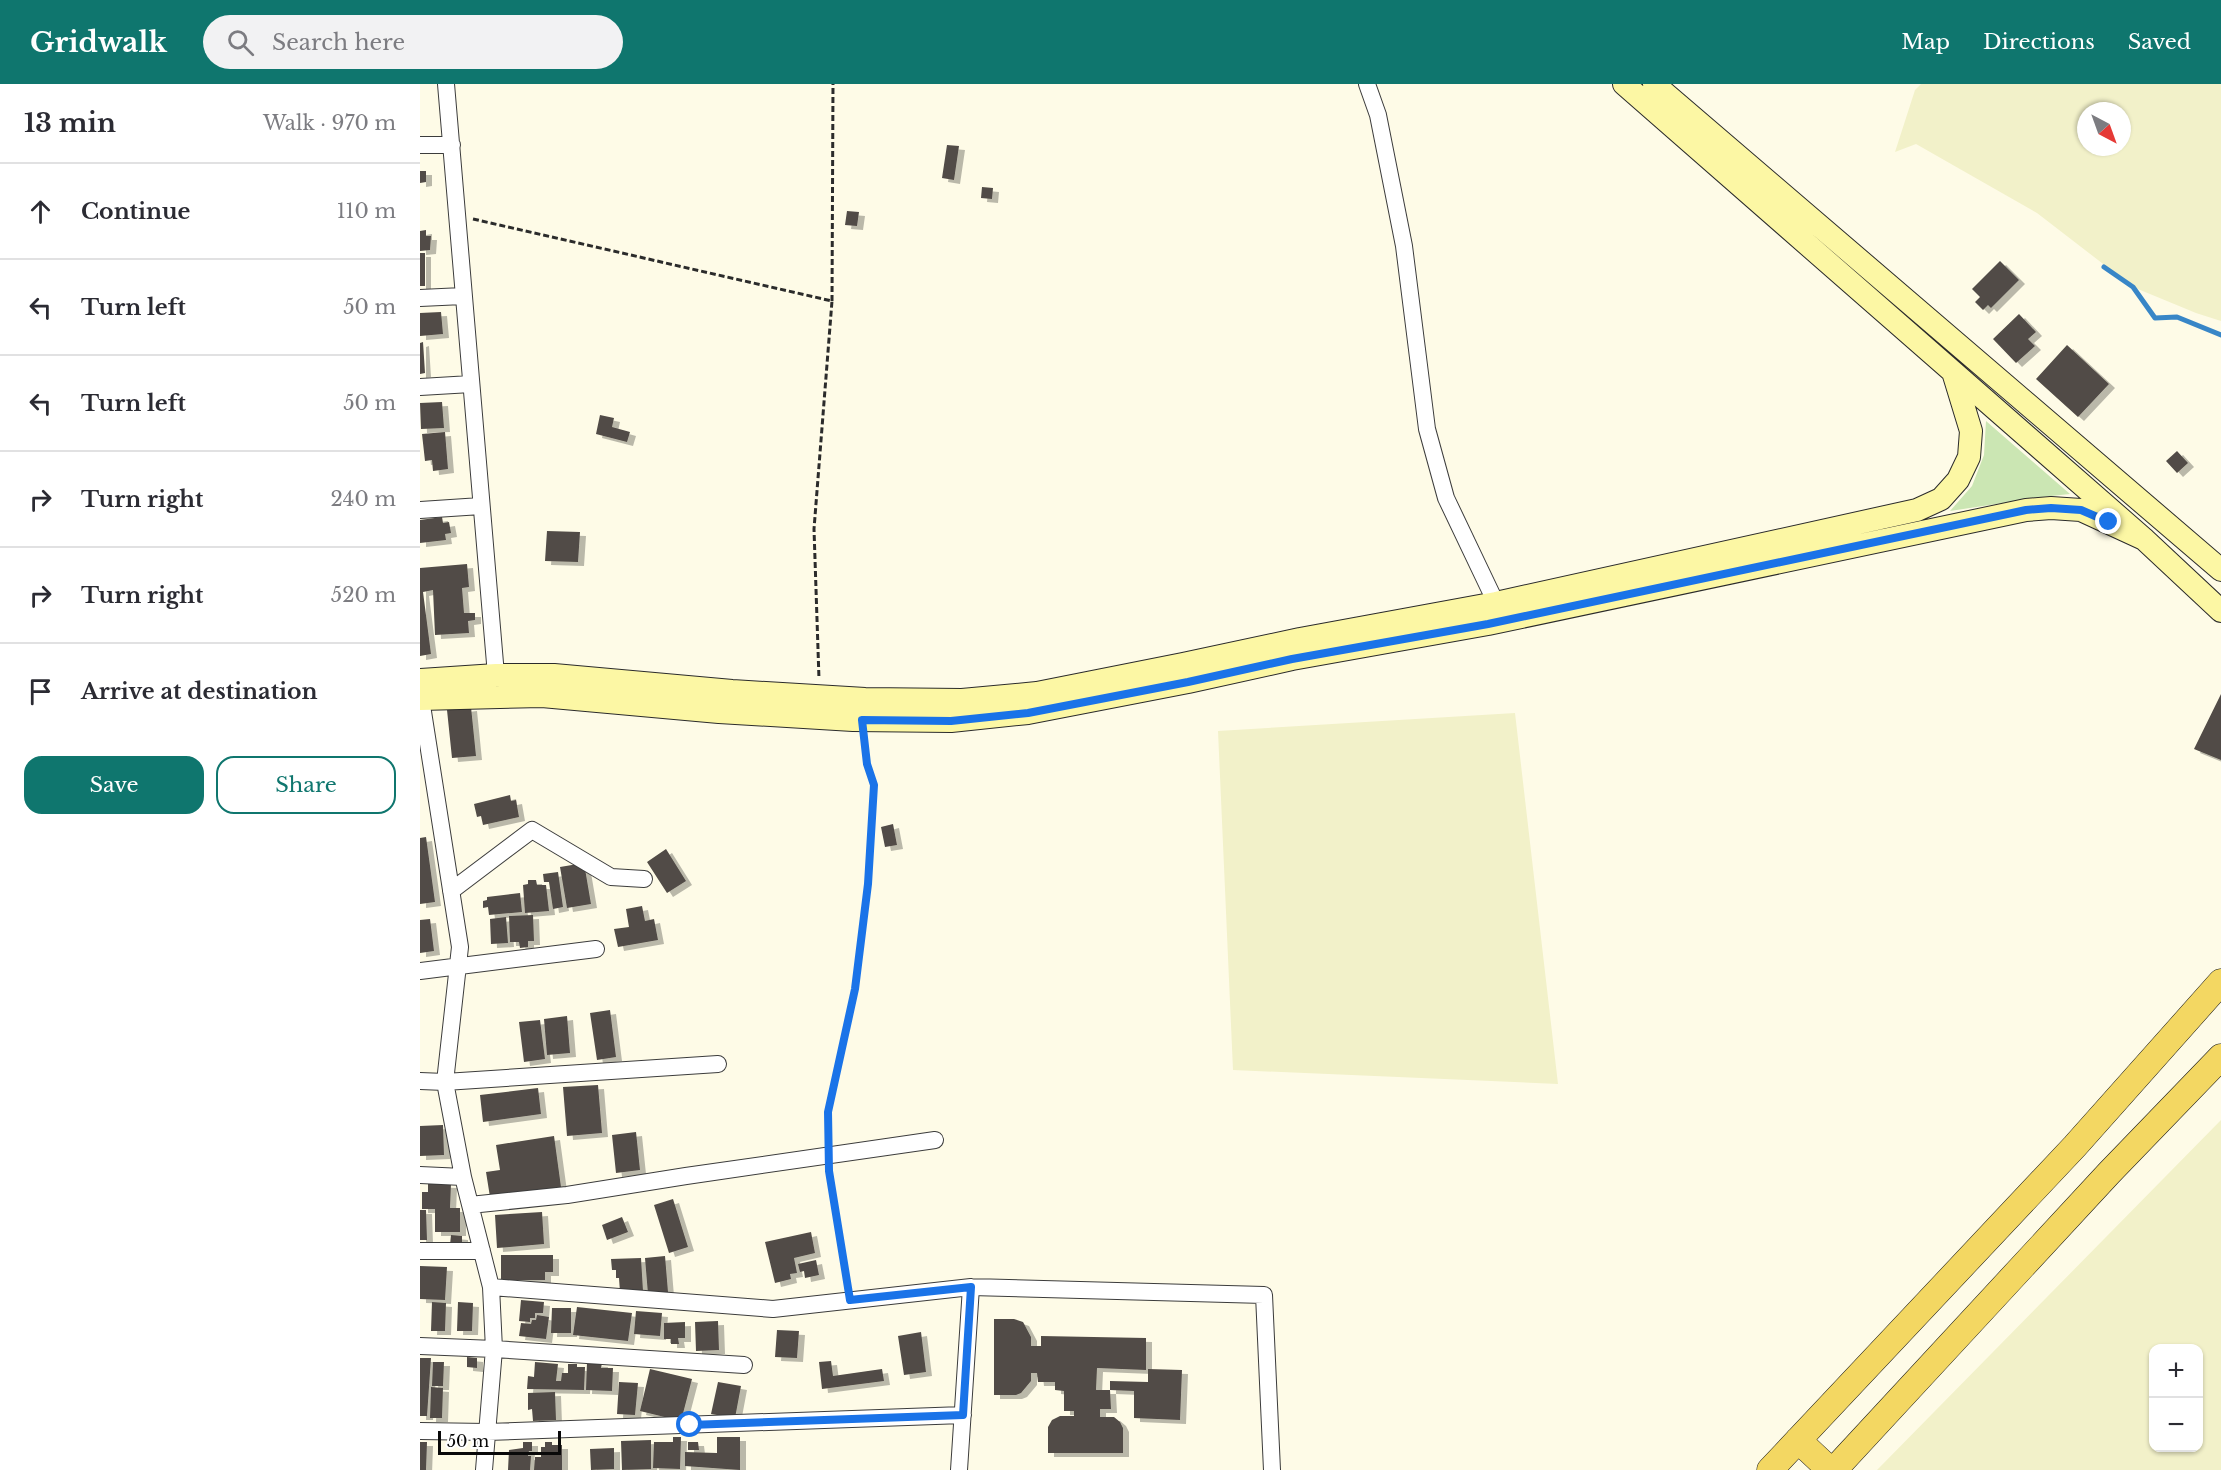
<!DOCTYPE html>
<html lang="en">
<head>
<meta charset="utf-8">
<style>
  body { margin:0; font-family:"Libre Baskerville",serif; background:#f2f2f3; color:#2b2b33 }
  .controls { position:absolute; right:18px; bottom:18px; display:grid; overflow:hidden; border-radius:12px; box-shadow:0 2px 4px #0004 }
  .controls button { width:54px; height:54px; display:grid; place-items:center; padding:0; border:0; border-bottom:2px solid #e1e1e2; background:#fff; color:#2b2b33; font:30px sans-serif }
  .compass { position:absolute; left:1657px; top:18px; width:54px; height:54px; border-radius:50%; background:#fff; box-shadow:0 2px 4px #0004; rotate:139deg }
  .scale { position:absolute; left:18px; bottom:15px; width:123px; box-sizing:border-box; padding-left:6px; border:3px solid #090909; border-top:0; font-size:16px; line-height:21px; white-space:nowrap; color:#090909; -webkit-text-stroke:4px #fff; paint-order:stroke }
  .stop { position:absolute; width:18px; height:18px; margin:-14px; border:4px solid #1a73e8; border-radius:50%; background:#fff }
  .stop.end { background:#1a73e8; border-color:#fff; box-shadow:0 2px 6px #0008 }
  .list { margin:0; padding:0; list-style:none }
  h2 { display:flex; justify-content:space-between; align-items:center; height:78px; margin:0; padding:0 24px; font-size:26px }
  h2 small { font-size:20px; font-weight:400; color:#7c7c81 }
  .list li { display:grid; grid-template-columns:39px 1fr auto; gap:18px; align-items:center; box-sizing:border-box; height:96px; padding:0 24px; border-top:2px solid #e1e1e2 }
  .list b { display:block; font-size:22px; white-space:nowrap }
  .list em { font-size:20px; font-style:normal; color:#7c7c81 }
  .actions { display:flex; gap:12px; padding:18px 24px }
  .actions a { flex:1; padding:14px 0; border:2px solid #0f766e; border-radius:18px; text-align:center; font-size:21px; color:#0f766e }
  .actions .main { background:#0f766e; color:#fff }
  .icon { flex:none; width:33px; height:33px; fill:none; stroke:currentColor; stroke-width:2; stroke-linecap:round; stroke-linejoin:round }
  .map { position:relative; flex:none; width:1801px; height:1386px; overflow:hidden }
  header { display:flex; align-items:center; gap:36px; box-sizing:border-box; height:84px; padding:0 30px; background:#0f766e; color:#fff }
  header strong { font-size:28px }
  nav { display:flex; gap:33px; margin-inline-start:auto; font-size:21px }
  .search { width:420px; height:54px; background:#f2f2f3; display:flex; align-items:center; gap:15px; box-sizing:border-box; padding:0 21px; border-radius:33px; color:#7c7c81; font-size:22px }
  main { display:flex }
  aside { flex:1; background:#fff }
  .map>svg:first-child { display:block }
  .farmland { fill:#f2f1c9; fill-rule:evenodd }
  .green { fill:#cbe6b3 }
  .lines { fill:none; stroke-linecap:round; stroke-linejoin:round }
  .stream { stroke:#3886c7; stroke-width:5 }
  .building { fill:#514b46; filter:url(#shadow) }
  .street-casing { stroke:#3c3c3c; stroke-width:18 }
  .secondary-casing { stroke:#2b2b2b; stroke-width:24 }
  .primary-casing { stroke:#1a1a1a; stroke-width:27 }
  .path { stroke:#2b2b2b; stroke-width:3; stroke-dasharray:6 3; stroke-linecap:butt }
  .street { stroke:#fff; stroke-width:16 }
  .secondary { stroke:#fcf7a4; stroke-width:22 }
  .primary { stroke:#f3d762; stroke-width:26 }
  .route { stroke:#1a73e8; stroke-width:8 }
</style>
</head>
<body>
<header>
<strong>Gridwalk</strong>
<div class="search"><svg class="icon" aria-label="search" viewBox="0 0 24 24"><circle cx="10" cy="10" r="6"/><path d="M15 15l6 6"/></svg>Search here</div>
<nav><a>Map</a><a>Directions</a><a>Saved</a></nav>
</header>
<main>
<aside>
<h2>13 min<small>Walk · 970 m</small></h2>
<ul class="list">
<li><svg class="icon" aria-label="ahead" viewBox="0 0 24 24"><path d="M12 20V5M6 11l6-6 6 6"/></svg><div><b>Continue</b></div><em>110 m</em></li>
<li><svg class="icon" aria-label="left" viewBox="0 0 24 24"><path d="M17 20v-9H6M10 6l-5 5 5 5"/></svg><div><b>Turn left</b></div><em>50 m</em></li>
<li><svg class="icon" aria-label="left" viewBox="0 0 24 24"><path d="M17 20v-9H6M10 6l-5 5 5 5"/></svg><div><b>Turn left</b></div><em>50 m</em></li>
<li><svg class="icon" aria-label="right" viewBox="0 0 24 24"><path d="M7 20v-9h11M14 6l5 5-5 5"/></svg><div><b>Turn right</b></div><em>240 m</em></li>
<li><svg class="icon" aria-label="right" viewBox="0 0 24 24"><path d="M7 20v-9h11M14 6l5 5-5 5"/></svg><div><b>Turn right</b></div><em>520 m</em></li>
<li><svg class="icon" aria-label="arrive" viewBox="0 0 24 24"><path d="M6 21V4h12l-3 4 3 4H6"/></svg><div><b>Arrive at destination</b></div></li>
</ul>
<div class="actions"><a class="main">Save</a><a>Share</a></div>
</aside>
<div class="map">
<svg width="1801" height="1386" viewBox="0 0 1801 1386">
  <defs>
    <filter id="shadow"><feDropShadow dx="6" dy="4" stdDeviation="0" flood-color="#0004"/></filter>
  </defs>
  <rect width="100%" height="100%" fill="#fefbe7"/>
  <path class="farmland" d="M1501 0H1801V237L1776 229 1713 203 1617 129 1496 60 1475 68 1495 6ZM1666 27H1702V63H1666Z
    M1095 629 1138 1000 813 986 798 647Z
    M1801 1036V1386H1457ZM1778 1264V1364H1734V1264Z"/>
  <path class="green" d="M1566 337 1650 410 1622 413 1530 427 1552 402 1564 371Z"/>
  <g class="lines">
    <path class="stream" d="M1684 183 1713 203 1735 234 1757 233 1801 251"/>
  </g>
  <path class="building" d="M527 61 539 62 534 96 522 94Z
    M0 87H6V98L0 99Z
    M562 103 573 104 572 115 561 114Z
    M427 127 439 128 437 142 425 141Z
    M6 146V152H11L10 166 0 167V147Z
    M0 169H5V202H0Z
    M1580 177 1599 196 1571 224 1568 221 1563 226 1555 218 1560 213 1552 205Z
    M21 228 23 250 0 252V229Z
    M1599 230 1616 248 1608 255 1615 262 1596 279 1573 255Z
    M3 258 5 289 0 290V259Z
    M1647 261 1689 300 1658 333 1616 295Z
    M22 318 24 344 1 345 0 319Z
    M180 331 194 334 192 343 210 348 207 358 176 350Z
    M25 348 28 385 13 387 12 376 5 377 2 350Z
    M1757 367 1768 379 1757 389 1746 377Z
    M22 433 23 439 29 438 31 449 25 450 26 456 0 459V436Z
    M127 447 160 448 158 478 125 477Z
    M47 480 49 503 42 504 44 529H55V536L48 537 49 549 15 551 13 506 3 508 11 570 0 572V484Z
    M1801 610V676L1774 665Z
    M51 623 56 672 32 674 27 626Z
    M90 711 91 717 96 716 99 733 63 741 61 732 57 733 54 720Z
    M473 740 477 761 465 763 461 743Z
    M6 753 15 818 0 820V754Z
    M246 765 266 797 247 809 227 778Z
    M164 779 171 820 147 824 140 783Z
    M138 788 143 823 133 825 129 798H124L123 790Z
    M108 796H116L117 801H126L129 827 105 829 103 801 108 800Z
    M100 809 102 828 69 831 68 823 63 824V817L67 816V813Z
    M222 822 225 837 234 835 238 856 198 863 194 845 209 843 206 825Z
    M113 831 114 857H108V863L100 864 99 858H90L89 832Z
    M86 833 88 859 71 860 70 835Z
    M10 835 14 867 0 869V836Z
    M190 926 196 973 177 976 170 929Z
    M147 932 150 969 127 971 124 935Z
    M120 936 125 975 104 978 99 938Z
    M178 1001 182 1049 147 1052 143 1003Z
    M118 1004 121 1030 63 1038 60 1011Z
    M23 1041 24 1071 0 1072V1042Z
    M216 1048 220 1086 196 1089 192 1051Z
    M134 1052 141 1103 70 1113 66 1088 80 1086 76 1061Z
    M8 1099 31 1100 30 1124H40V1148H15V1125H2V1108H8Z
    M253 1115 268 1163 249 1169 234 1121Z
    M0 1126H6L7 1156H0Z
    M122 1128 124 1160 77 1164 75 1131Z
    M202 1133 208 1148 187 1156 182 1141Z
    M391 1148 395 1169 374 1174 377 1189 370 1190 371 1195 355 1199 345 1158Z
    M31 1151 42 1152V1162L30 1161Z
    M81 1171H133V1188H125V1196H81Z
    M245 1172 248 1208 228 1210 225 1174Z
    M221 1174 223 1207 200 1208 199 1194H196V1186H192L191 1175Z
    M396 1176 399 1191 385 1194 384 1187 380 1188 378 1180Z
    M0 1182 27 1183 25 1216 0 1215Z
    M101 1216 124 1218 123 1229H115V1234H110V1238L99 1237Z
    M12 1218 26 1219 25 1247H11Z
    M38 1218 53 1219 52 1247H37Z
    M157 1223 212 1229 208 1257 153 1251Z
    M132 1224H151V1249H131Z
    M216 1227 242 1229 240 1252 214 1250Z
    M117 1231 129 1233 126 1255 99 1252 101 1239 111 1240 112 1236H116Z
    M574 1235H594L603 1238 611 1253V1262H621V1252L726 1254V1286L677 1284 676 1306H690L691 1325H680V1333H694L700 1338 703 1344V1369H628V1343L632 1336 640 1332H654V1327H644V1307L635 1306V1298H618L617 1289H611V1297L601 1309 596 1311H574Z
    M298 1237 299 1266 276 1267 275 1238Z
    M265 1238V1254H258L259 1260H251V1255H244V1239Z
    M357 1246 379 1247 377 1274 355 1273Z
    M501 1248 506 1288 484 1291 478 1252Z
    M47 1273 57 1274V1284L47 1283Z
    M0 1274H11L7 1332H0Z
    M411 1277 413 1292 462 1285 464 1297 402 1305 399 1278Z
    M13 1278H24L23 1302H12Z
    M115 1278 138 1280 136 1297H141L142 1289H148V1280H157V1283H165L164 1306 107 1305 108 1292 114 1293Z
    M167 1278 182 1279 181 1284H193L192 1307 166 1306Z
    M230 1285 272 1295 261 1337 220 1327Z
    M728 1285 762 1286 760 1336 714 1334V1307L690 1306V1297L728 1298Z
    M199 1298 218 1299 215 1331 197 1330Z
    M298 1298 321 1302 315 1334 291 1330Z
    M11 1303 23 1304 22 1334H10Z
    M135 1308 136 1336 113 1337 112 1325 108 1326V1309Z
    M253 1353H261L260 1385 233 1384 234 1358H253Z
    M297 1353H320V1386L265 1382V1368L297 1369Z
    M231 1356V1385L202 1386 201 1357Z
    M0 1358H7L6 1386H0Z
    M103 1358H112V1367H109L108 1372H111L110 1386H88L89 1366 103 1364Z
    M125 1358H132V1361H142V1386H114L115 1373H121V1363H125Z
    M268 1358H278L279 1366H268Z
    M194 1364V1385L171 1386 170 1365Z"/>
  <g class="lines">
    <defs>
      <path id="street" d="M26 0 76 591
        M947 0 958 31 984 162 1007 345 1026 414 1076 519
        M0 61H32
        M0 214 43 212
        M0 303 51 300
        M0 426 61 422
        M1 615 40 863 25 998 43 1093 71 1203 74 1265 64 1386
        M31 807 112 746 191 793 224 795
        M0 887 176 865
        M0 997 25 998 298 980
        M0 1091 43 1093
        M50 1121 147 1111 266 1092 515 1056
        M0 1167H62
        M71 1203 353 1225 551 1203 844 1211 852 1386
        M0 1262 74 1265 324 1281
        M0 1347 67 1348 543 1331
        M539 1386 551 1203"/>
      <path id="secondary" d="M1204 0 1724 455 1801 527
        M1234 0 1801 486
        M0 596 76 591H134L312 607 445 615 542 616 617 609 763 580 880 555 1076 519 1497 426 1521 415 1538 396 1549 373 1551 347 1533 288
        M0 615 122 612 299 628 433 636 531 637 608 629 768 598 872 575 1068 540 1606 426 1631 424 1661 426 1724 455"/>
      <path id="primary" d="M1378 1356 1410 1386
        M1350 1386 1655 1062 1801 898
        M1414 1386 1689 1089 1801 973"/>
    </defs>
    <use href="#street" class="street-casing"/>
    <use href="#secondary" class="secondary-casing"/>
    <use href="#primary" class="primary-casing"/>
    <path class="path" d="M53 135 412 217 394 445 399 595
      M412 217 413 0
      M409 1055 408 1028 435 905 448 800 454 701 447 680 444 656
      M409 1086 427 1201"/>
    <use href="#street" class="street"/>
    <use href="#secondary" class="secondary"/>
    <use href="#primary" class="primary"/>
  </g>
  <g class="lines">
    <path class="route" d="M270 1341 543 1331 551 1203 430 1216 409 1087 408 1028 435 905 448 800 454 701 447 680 442 636 531 637 608 629 768 598 872 575 1068 540 1606 426 1631 424 1661 426 1689 438"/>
  </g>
</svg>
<div class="controls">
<button>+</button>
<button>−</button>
</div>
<svg class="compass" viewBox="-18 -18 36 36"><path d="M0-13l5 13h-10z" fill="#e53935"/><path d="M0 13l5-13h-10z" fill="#7c7c81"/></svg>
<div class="scale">50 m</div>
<div class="stop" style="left:270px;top:1341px"></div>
<div class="stop end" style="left:1689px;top:438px"></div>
</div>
</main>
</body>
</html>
